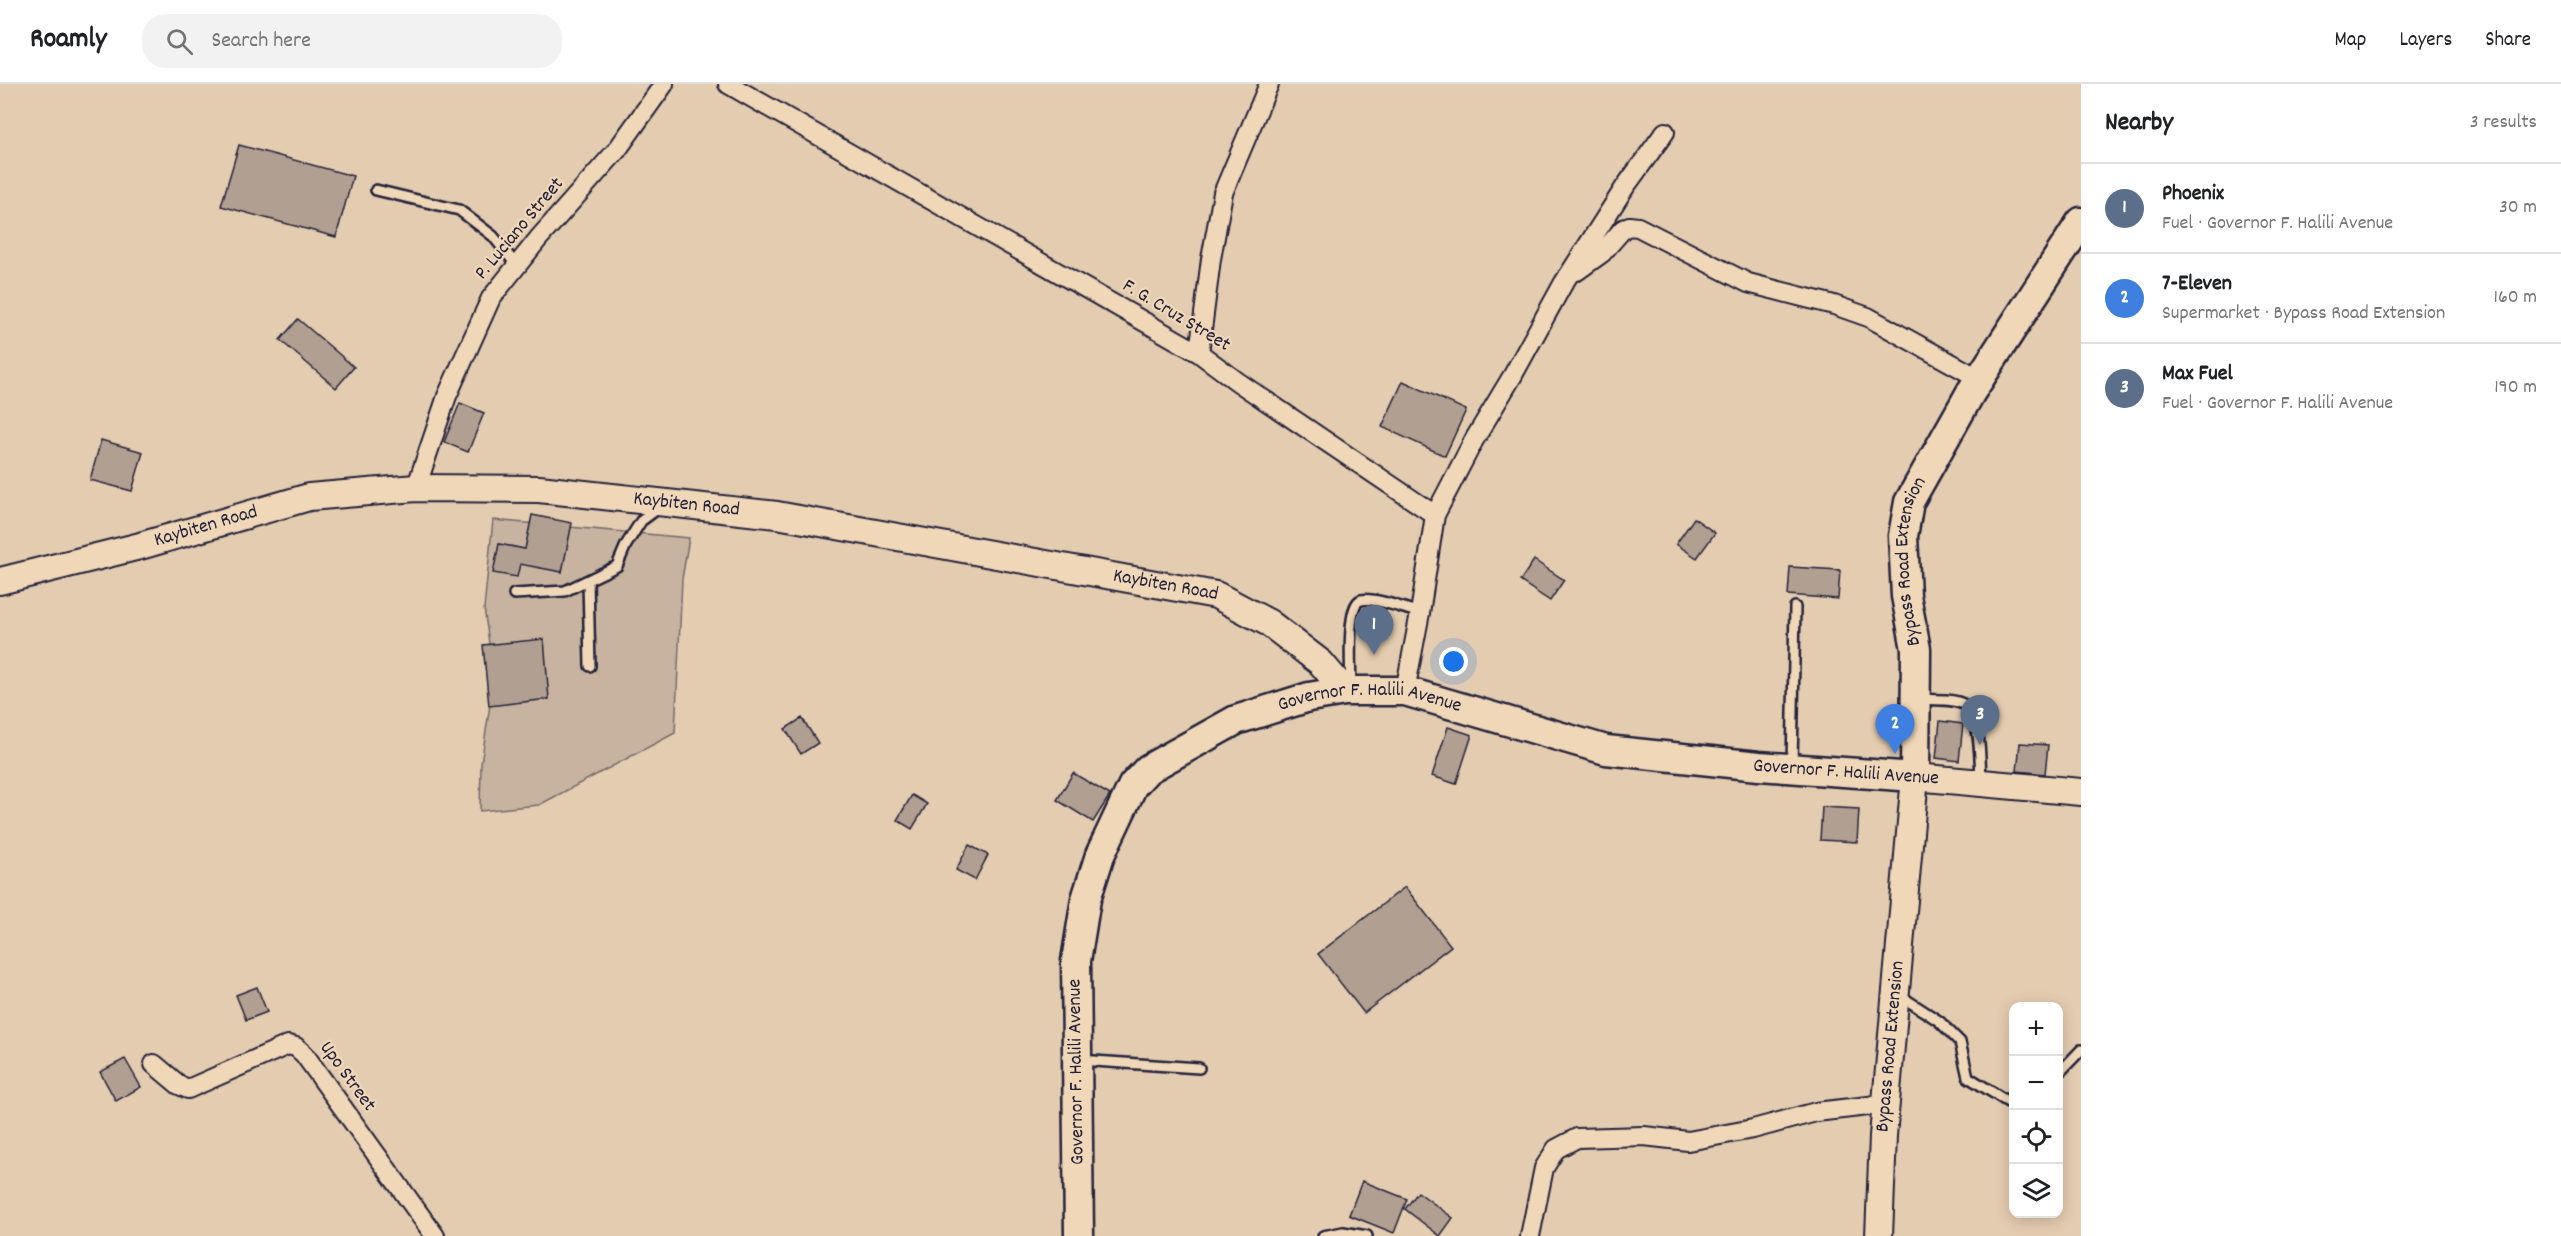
<!DOCTYPE html>
<html lang="en">
<head>
<meta charset="utf-8">
<style>
  body { margin:0; font-family:Dekko,sans-serif; background:#f2f2f2; color:#202124 }
  .controls { position:absolute; right:18px; bottom:18px; display:grid; overflow:hidden; border-radius:12px; box-shadow:0 3px 15px #0003 }
  .controls button { width:54px; height:54px; display:grid; place-items:center; padding:0; border:0; border-bottom:2px solid #e0e0e0; background:#fff; color:#202124; font:30px sans-serif }
  .you { position:absolute; left:1454px; top:578px; width:21px; height:21px; margin:-15px; border:4px solid #fff; border-radius:50%; background:#1a73e8; box-shadow:0 0 0 9px #1a73e833 }
  .badge { display:grid; place-items:center; width:39px; height:39px; border-radius:50%; background:#2563eb; color:#fff; font-size:20px; font-weight:700 }
  .pin { position:absolute; translate:-50% -50px; filter:drop-shadow(0 2px 3px #0008) }
  .pin::after { content:''; position:absolute; top:32px; width:21px; height:18px; background:inherit; clip-path:polygon(0 0,100% 0,50% 100%) }
  .list { margin:0; padding:0; list-style:none }
  h2 { display:flex; justify-content:space-between; align-items:center; height:78px; margin:0; padding:0 24px; font-size:26px }
  h2 small { font-size:20px; font-weight:400; color:#757577 }
  .list li { display:grid; grid-template-columns:39px 1fr auto; gap:18px; align-items:center; box-sizing:border-box; height:90px; padding:0 24px; border-top:2px solid #e0e0e0 }
  .list b { display:block; font-size:22px; white-space:nowrap }
  .list p { margin:0; font-size:20px; white-space:nowrap; color:#757577 }
  .list em { font-size:20px; font-style:normal; color:#757577 }
  .icon { flex:none; width:33px; height:33px; fill:none; stroke:currentColor; stroke-width:2; stroke-linecap:round; stroke-linejoin:round }
  .map { position:relative; flex:none; width:2081px; height:1152px; overflow:hidden }
  header { display:flex; align-items:center; gap:36px; box-sizing:border-box; height:84px; padding:0 30px; background:#fff; border-bottom:2px solid #e0e0e0 }
  header strong { font-size:28px }
  nav { display:flex; gap:33px; margin-inline-start:auto; font-size:21px }
  .search { width:420px; height:54px; background:#f2f2f2; display:flex; align-items:center; gap:15px; box-sizing:border-box; padding:0 21px; border-radius:24px; color:#757577; font-size:22px }
  main { display:flex }
  aside { flex:1; background:#fff }
  .map>svg:first-child { display:block }
  .green { fill:#c7b39f; stroke:#746a6d; stroke-width:1.5 }
  .building { fill:#b19f91; stroke:#22223b; stroke-width:1.5 }
  .lines { fill:none; stroke-linecap:round; stroke-linejoin:round }
  .lane-casing { stroke:#22223b; stroke-width:14 }
  .street-casing { stroke:#22223b; stroke-width:22 }
  .secondary-casing { stroke:#22223b; stroke-width:30 }
  .primary-casing { stroke:#22223b; stroke-width:33 }
  .lane { stroke:#f0d7b8; stroke-width:9 }
  .street { stroke:#f0d7b8; stroke-width:18 }
  .secondary { stroke:#f0d7b8; stroke-width:26 }
  .primary { stroke:#f0d7b8; stroke-width:28 }
  .labels { text-anchor:middle; dominant-baseline:central; stroke-width:4.5; stroke-linejoin:round; paint-order:stroke }
  .street-label { font-size:20px; fill:#22223b; stroke:#f0d7b8 }
</style>
</head>
<body>
<header>
<strong>Roamly</strong>
<div class="search"><svg class="icon" aria-label="search" viewBox="0 0 24 24"><circle cx="10" cy="10" r="6"/><path d="M15 15l6 6"/></svg>Search here</div>
<nav><a>Map</a><a>Layers</a><a>Share</a></nav>
</header>
<main>
<div class="map">
<svg width="2081" height="1152" viewBox="0 0 2081 1152">
  <rect width="100%" height="100%" fill="#e4ccb0"/>
  <filter id="ink" filterUnits="userSpaceOnUse"><feTurbulence type="fractalNoise" baseFrequency=".0167" numOctaves="2"/><feDisplacementMap in="SourceGraphic" scale="12" xChannelSelector="R" yChannelSelector="G"/><feConvolveMatrix kernelMatrix="1 2 1 2 8 2 1 2 1" color-interpolation-filters="sRGB"/></filter>
  <g filter="url(#ink)">
    <path class="green" d="M493 436 689 454 682 495 675 649 539 721 480 727 481 680 494 594 484 524Z"/>
    <path class="building" d="M239 61 353 92 336 153 221 122Z
      M298 235 354 283 336 304 280 256Z
      M1403 297 1466 326 1445 372 1382 343Z
      M460 319 484 329 468 368 444 358Z
      M101 356 143 368 132 407 90 396Z
      M532 431 572 439 562 488 520 480 517 493 493 489 499 460 525 465Z
      M1694 434 1715 449 1697 474 1676 460Z
      M1534 476 1564 496 1550 517 1520 497Z
      M1790 483 1840 486 1838 515 1788 511Z
      M544 555 549 615 489 622 483 561Z
      M802 634 818 659 801 670 785 645Z
      M1940 637 1963 640 1959 677 1936 674Z
      M1448 643 1472 651 1456 700 1432 692Z
      M2020 659 2048 661 2045 690 2017 687Z
      M1073 689 1110 711 1093 738 1057 716Z
      M912 711 927 720 912 745 897 736Z
      M1822 723 1859 725 1857 758 1820 756Z
      M969 761 988 771 975 796 956 786Z
      M1405 803 1451 862 1364 929 1318 870Z
      M257 903 267 928 246 936 236 911Z
      M125 975 141 1003 116 1017 100 988Z
      M1362 1097 1407 1115 1394 1149 1349 1131Z
      M1418 1108 1453 1134 1440 1152 1405 1125Z"/>
    <g class="lines">
      <defs>
        <path id="lane" d="M376 106 459 126 493 152 517 182
          M588 497 590 582
          M514 510 565 507 617 482 626 461 641 437 660 423
          M1351 605C1351 590 1346 520 1361 516 1374 513 1406 525 1420 529
          M1918 615C1932 616 1953 614 1965 621 1981 630 1980 679 1981 697
          M1792 682 1795 523
          M1899 911 1939 937 1960 958 1968 993 2008 1018H2014
          M1079 976 1199 984
          M2058 990 2081 966
          M1323 1152 1343 1148 1367 1152"/>
        <path id="street" d="M728 0 1199 269 1238 298 1435 431
          M1577 187 1602 169 1623 145 1629 142 1638 143 1748 199 1834 221 1868 233 1980 295
          M1199 269 1211 175 1223 109 1269 0
          M416 404 447 312 491 214 539 154 617 66 664 0
          M1405 607 1420 529 1435 431 1474 356 1513 291 1563 200 1625 103 1665 48
          M154 980 179 1001 188 1005 288 961 296 963 304 970 435 1152
          M1530 1152 1544 1084 1556 1065 1577 1054 1644 1052 1688 1057 1753 1045 1816 1028 1886 1020"/>
        <g id="secondary">
          <path id="s1" d="M0 497 140 462 309 413 416 404 539 405 777 431 1216 511 1269 539 1321 579 1345 607"/>
          <path id="s2" d="M1879 1152 1883 1052 1915 693 2081 708"/>
        </g>
        <g id="primary">
          <path id="s3" d="M1079 1152 1076 877 1086 815 1100 771 1133 701 1148 685 1236 636 1309 613 1345 607H1405L1606 666 1759 682 1915 693 1916 565 1906 512 1903 452 1909 418 1971 308 2081 138"/>
        </g>
      </defs>
      <use href="#lane" class="lane-casing"/>
      <use href="#street" class="street-casing"/>
      <use href="#secondary" class="secondary-casing"/>
      <use href="#primary" class="primary-casing"/>
      <use href="#lane" class="lane"/>
      <use href="#street" class="street"/>
      <use href="#secondary" class="secondary"/>
      <use href="#primary" class="primary"/>
    </g>
  </g>
  <g class="labels">
    <g class="street-label">
      <text transform="translate(520 145) rotate(-50)">P. Luciano Street</text>
      <text transform="translate(1176 232) rotate(31)">F. G. Cruz Street</text>
      <text stroke="none"><textPath href="#s1" startOffset="699">Kaybiten Road</textPath></text>
      <text stroke="none"><textPath href="#s1" startOffset="213">Kaybiten Road</textPath></text>
      <text stroke="none"><textPath href="#s3" startOffset="1494">Bypass Road Extension</textPath></text>
      <text stroke="none"><textPath href="#s1" startOffset="1185">Kaybiten Road</textPath></text>
      <text stroke="none"><textPath href="#s3" startOffset="722">Governor F. Halili Avenue</textPath></text>
      <text transform="translate(1846 689) rotate(4)">Governor F. Halili Avenue</text>
      <text stroke="none"><textPath href="#s2" startOffset="190">Bypass Road Extension</textPath></text>
      <text transform="translate(1077 988) rotate(-91)">Governor F. Halili Avenue</text>
      <text transform="translate(347 993) rotate(54)">Upo Street</text>
    </g>
  </g>
</svg>
<div class="controls">
<button>+</button>
<button>−</button>
<button><svg class="icon" aria-label="locate" viewBox="0 0 24 24"><circle cx="12" cy="12" r="6"/><path d="M12 2v4M12 18v4M2 12h4M18 12h4"/></svg></button>
<button><svg class="icon" aria-label="layers" viewBox="0 0 24 24"><path d="M12 4l9 5-9 5-9-5zM3 14l9 5 9-5"/></svg></button>
</div>
<div class="you"></div>
<div class="pin badge" style="left:1374px;top:571px;background:#5c6f8a">1</div>
<div class="pin badge" style="left:1895px;top:670px;background:#3f7fe0">2</div>
<div class="pin badge" style="left:1980px;top:661px;background:#5c6f8a">3</div>
</div>
<aside>
<h2>Nearby<small>3 results</small></h2>
<ul class="list">
<li><span class="badge" style="background:#5c6f8a">1</span><div><b>Phoenix</b><p>Fuel · Governor F. Halili Avenue</p></div><em>30 m</em></li>
<li><span class="badge" style="background:#3f7fe0">2</span><div><b>7-Eleven</b><p>Supermarket · Bypass Road Extension</p></div><em>160 m</em></li>
<li><span class="badge" style="background:#5c6f8a">3</span><div><b>Max Fuel</b><p>Fuel · Governor F. Halili Avenue</p></div><em>190 m</em></li>
</ul>
</aside>
</main>
</body>
</html>
